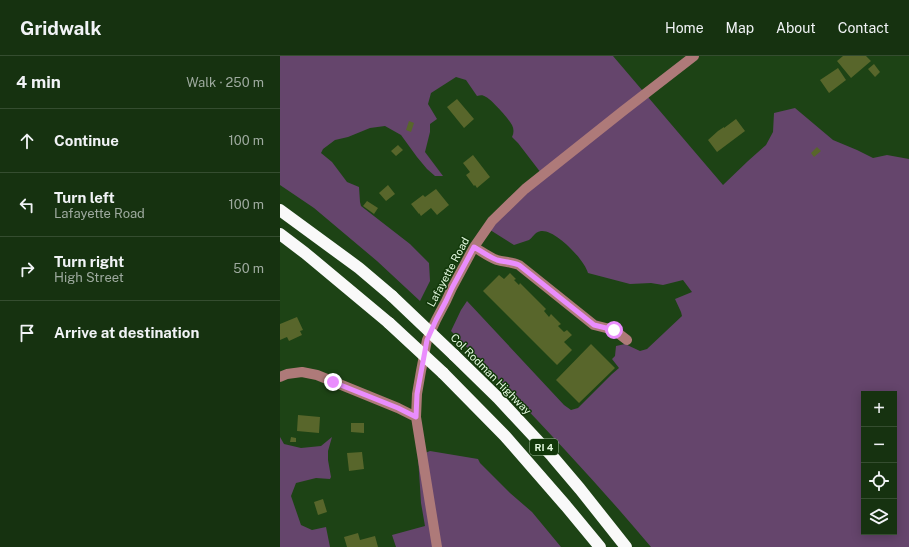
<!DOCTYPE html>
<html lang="en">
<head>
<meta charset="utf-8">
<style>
  body { margin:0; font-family:"Public Sans",sans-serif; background:#1f3a19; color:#f1f3f6 }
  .controls { position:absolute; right:12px; bottom:12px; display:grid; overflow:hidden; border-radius:0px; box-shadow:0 2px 10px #0003 }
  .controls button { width:36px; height:36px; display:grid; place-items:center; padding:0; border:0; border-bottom:1px solid #354d30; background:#163210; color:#f1f3f6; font:20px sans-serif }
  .stop { position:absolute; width:12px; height:12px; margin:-9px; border:3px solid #ea8dfd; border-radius:50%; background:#fff }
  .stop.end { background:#ea8dfd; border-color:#fff; box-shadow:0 1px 4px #0008 }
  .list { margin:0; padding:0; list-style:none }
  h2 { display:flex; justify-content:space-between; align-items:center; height:52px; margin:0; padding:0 16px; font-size:17px }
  h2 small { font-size:13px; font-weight:400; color:#9eaa9f }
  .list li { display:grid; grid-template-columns:26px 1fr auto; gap:12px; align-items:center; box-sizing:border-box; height:64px; padding:0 16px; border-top:1px solid #354d30 }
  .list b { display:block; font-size:15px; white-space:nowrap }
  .list p { margin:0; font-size:13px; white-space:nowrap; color:#9eaa9f }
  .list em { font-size:13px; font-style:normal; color:#9eaa9f }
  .icon { flex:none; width:22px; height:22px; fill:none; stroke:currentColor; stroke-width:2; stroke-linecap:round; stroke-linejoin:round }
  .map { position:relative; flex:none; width:629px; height:491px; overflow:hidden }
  header { display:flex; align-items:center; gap:24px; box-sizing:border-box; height:56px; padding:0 20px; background:#163210; border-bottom:1px solid #354d30 }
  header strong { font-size:19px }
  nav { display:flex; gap:22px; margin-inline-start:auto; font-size:14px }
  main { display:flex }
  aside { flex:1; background:#163210 }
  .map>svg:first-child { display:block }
  .green { fill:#65456c; fill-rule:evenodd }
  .building { fill:#58662b }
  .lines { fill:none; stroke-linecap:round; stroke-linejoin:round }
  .minor { stroke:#ae7a79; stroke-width:10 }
  .highway { stroke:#f9f9f9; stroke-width:12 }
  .highway-bridge { stroke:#f9f9f9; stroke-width:12 }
  .route { stroke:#ea8dfd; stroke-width:5 }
  .labels { text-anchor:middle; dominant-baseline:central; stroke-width:3; stroke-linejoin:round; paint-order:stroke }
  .shield { fill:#12380a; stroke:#a4bf9f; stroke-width:1 }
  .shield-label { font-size:10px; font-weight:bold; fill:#e3f9df }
  .street-label { font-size:11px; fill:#e3f9df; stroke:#12380a }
</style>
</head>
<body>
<header>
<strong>Gridwalk</strong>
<nav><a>Home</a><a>Map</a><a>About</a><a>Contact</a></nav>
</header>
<main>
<aside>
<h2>4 min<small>Walk · 250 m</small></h2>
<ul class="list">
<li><svg class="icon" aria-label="ahead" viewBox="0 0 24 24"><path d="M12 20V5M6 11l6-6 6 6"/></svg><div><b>Continue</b></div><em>100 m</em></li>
<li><svg class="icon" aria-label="left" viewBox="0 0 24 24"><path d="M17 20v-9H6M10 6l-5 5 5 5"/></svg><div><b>Turn left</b><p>Lafayette Road</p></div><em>100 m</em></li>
<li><svg class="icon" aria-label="right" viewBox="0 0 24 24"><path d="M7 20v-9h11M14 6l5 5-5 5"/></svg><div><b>Turn right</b><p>High Street</p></div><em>50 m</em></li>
<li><svg class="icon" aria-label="arrive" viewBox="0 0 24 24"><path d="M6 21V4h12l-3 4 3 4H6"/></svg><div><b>Arrive at destination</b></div></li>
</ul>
</aside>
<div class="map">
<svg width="629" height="491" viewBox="0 0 629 491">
  <rect width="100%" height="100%" fill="#1d4315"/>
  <path class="green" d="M0 0H333L443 129 468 105 486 89 493 76 494 57 515 52 553 84 577 94 593 102 607 99 629 103V491H371C308 416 240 345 171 275L181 254 187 245 284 349 291 354 298 352 332 318 339 312 332 303 335 300 336 290 345 288 360 295 367 293 402 260 401 256 395 243 412 236 403 224 383 229 371 227 350 228 308 217C304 203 275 173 261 175 253 177 254 181 249 184 244 186 239 187 234 189L207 172 261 117 238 87 232 81C234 77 234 73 232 69 229 63 212 44 206 41 203 39 201 39 197 40L186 24 176 21 151 37 148 48 157 63 150 68V76L145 96 163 120H155L147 113 137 101 121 79 105 70 90 72 68 81 55 84 43 93 41 97 52 106 67 126 79 131 80 146 81 150 130 188 149 207 150 225 140 245 97 205 34 152 0 129ZM584 338H614V476H584Z
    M0 381 4 388 21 392 41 390 52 381 48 395V404L51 421 50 423 36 422 16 427 11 440 21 469 32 474 46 471 50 491H0Z
    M150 395 198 403 200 407 230 437 252 456 281 491H116L112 479 145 470 141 447 138 400Z"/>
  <path class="building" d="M563 0H586L591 5 571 22 557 5Z
    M594 8 600 16 595 21 588 13Z
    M558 12 566 24 549 37 540 24Z
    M177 43 194 63 184 72 167 51Z
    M456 63 465 75 437 96 428 84 438 75 444 71V72Z
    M129 65 134 67 131 76 126 74Z
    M118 89 123 94 116 100 111 95Z
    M537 91 541 95 534 101 531 97Z
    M193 99 210 121 197 132 195 129 194 130 186 119 190 116 183 107Z
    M108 129 115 138 106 145 99 137Z
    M156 133 169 149 157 159 151 152 141 160 139 157V158L131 148 143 139 145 141Z
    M87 145 98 152 94 158 83 150Z
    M230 217 236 223 234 224 239 229 240 227 266 253 264 255 269 261 271 258 281 268 278 270 284 276 287 274 292 279 284 286 292 294 277 309 203 235 219 219 224 223Z
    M17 261 23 274 20 275 22 279 9 285 7 281 0 284V268Z
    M311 288 335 312 299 347 276 324Z
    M18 359 40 361 39 377 17 375Z
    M71 367H84V377L71 376Z
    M11 381 16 382V386H10Z
    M82 396 84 413 69 415 67 397Z
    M43 443 47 456 38 459 34 446Z
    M78 477 80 484 95 480 98 491H67L64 481Z"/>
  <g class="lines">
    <path class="minor" d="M194 191C201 195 209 201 217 204 224 206 232 206 239 209L314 269 334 274 347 284
      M0 321 7 318 22 316 37 319 118 352 136 361
      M157 491 136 361 137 338 141 315 147 284 156 264 166 245 172 232 194 191 212 165 245 133 343 55 414 0"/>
    <path class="highway" d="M0 154 79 212 112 240
      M0 178 25 197 109 267
      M174 299 218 342 272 400 300 433 346 491
      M163 317 225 380 286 450 320 491"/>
    <path class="highway-bridge" d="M112 240 174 299
      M109 267 163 317"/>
  </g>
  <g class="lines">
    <path class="route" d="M53 326 118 352 136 361 137 338 147 284 156 264 166 245 172 232 194 191C201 195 209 201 217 204 224 206 232 206 239 209L314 269 334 274"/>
  </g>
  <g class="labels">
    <rect class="shield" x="250" y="383" width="28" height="16" rx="3"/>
    <g class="shield-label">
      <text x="264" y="391">RI 4</text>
    </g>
    <g class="street-label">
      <text transform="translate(168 216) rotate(-62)">Lafayette Road</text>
      <text transform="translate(211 318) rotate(45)">Col Rodman Highway</text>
    </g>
  </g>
</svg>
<div class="controls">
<button>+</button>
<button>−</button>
<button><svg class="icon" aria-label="locate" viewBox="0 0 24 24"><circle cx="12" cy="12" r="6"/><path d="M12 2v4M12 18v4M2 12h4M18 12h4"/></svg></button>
<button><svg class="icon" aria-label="layers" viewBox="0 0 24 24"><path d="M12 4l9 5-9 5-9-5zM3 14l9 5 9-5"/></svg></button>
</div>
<div class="stop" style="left:334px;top:274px"></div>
<div class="stop end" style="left:53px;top:326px"></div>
</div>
</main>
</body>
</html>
